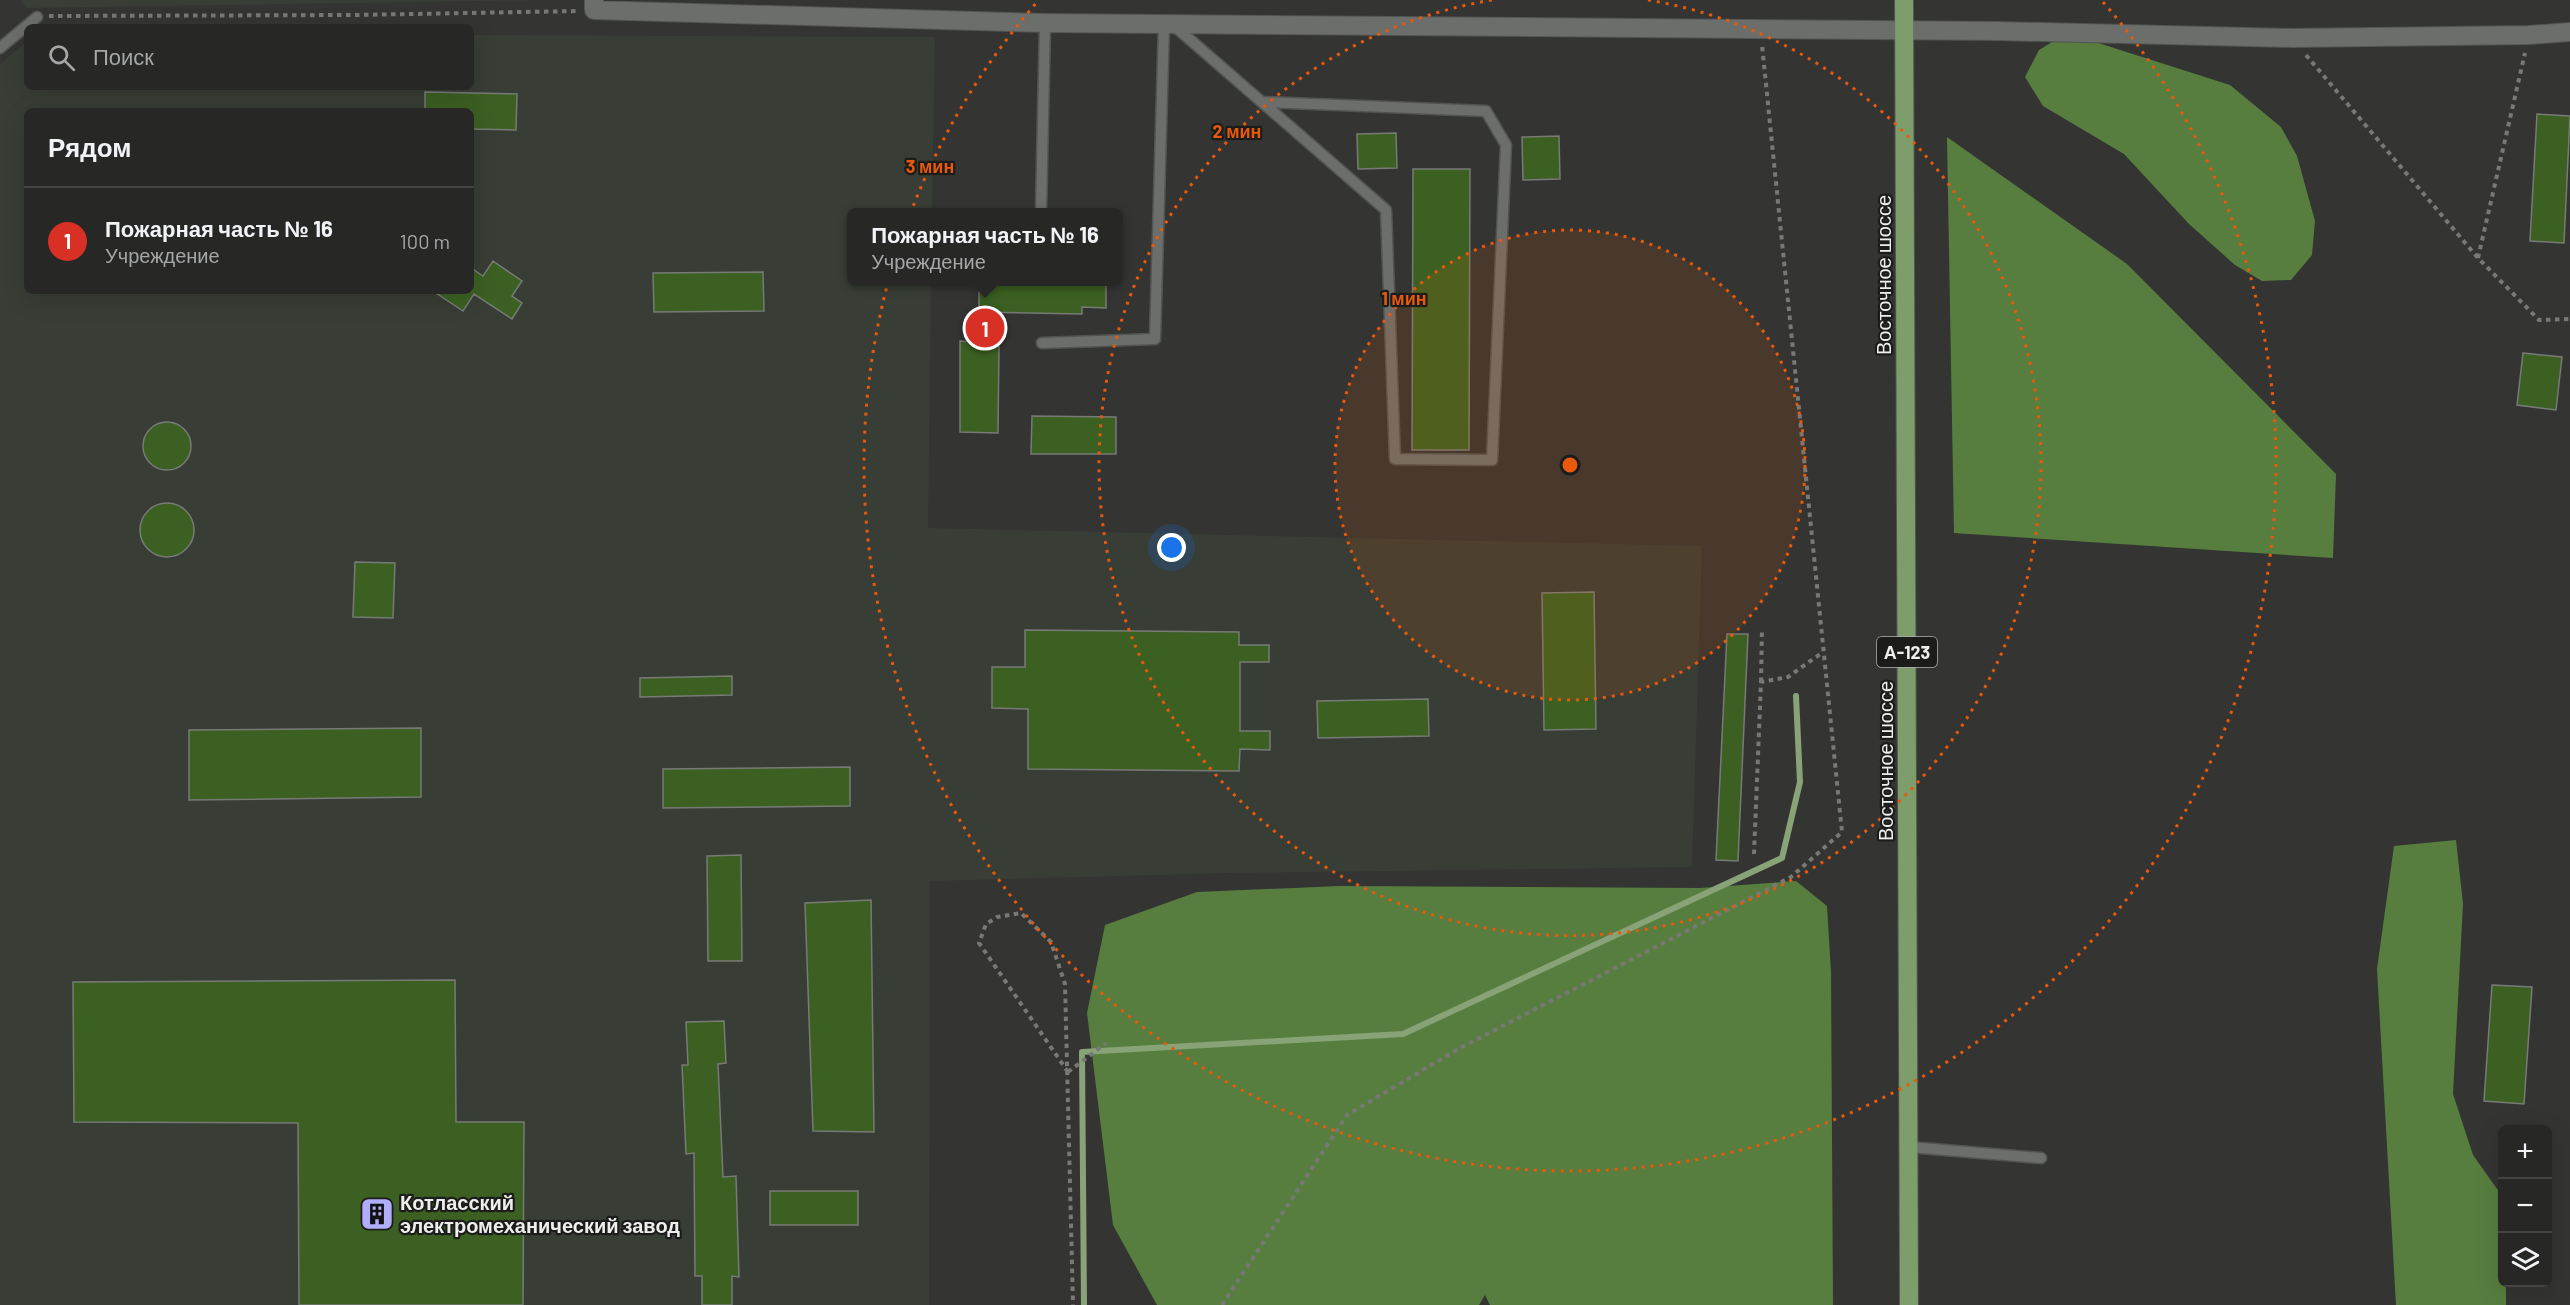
<!DOCTYPE html>
<html lang="ru">
<head>
<meta charset="utf-8">
<style>
  body { margin:0; font-family:Barlow,sans-serif; background:#333432; color:#f1f3f6 }
  .controls { position:absolute; right:18px; bottom:18px; display:grid; overflow:hidden; border-radius:9px; box-shadow:0 6px 24px #0002 }
  .controls button { width:54px; height:54px; display:grid; place-items:center; padding:0; border:0; border-bottom:2px solid #434443; background:#272826; color:#f1f3f6; font:30px sans-serif }
  .you { position:absolute; left:1172px; top:548px; width:21px; height:21px; margin:-15px; border:4px solid #fff; border-radius:50%; background:#1a73e8; box-shadow:0 0 0 9px #1a73e833 }
  .badge { display:grid; place-items:center; width:39px; height:39px; border-radius:50%; background:#d93025; color:#fff; font-size:20px; font-weight:700 }
  .pin { position:absolute; translate:-50% -50%; border:3px solid #fff; box-shadow:0 2px 6px #0006 }
  .popup { position:absolute; left:847px; top:208px; width:276px; height:78px; box-sizing:border-box; display:grid; place-content:center; border-radius:9px; background:#272826; filter:drop-shadow(0 2px 4px #0005); font-size:20px; white-space:nowrap; color:#a4a6a7 }
  .popup b { font-size:22px; color:#f1f3f6 }
  .popup::after { content:''; position:absolute; left:50%; top:100%; margin-left:-12px; border:12px solid transparent; border-top-color:#272826 }
  .list { margin:0; padding:0; list-style:none }
  h2 { display:flex; justify-content:space-between; align-items:center; height:78px; margin:0; padding:0 24px; font-size:26px }
  h2 small { font-size:20px; font-weight:400; color:#a4a6a7 }
  .list li { display:grid; grid-template-columns:39px 1fr auto; gap:18px; align-items:center; box-sizing:border-box; height:108px; padding:0 24px; border-top:2px solid #434443 }
  .list b { display:block; font-size:22px; white-space:nowrap }
  .list p { margin:0; font-size:20px; white-space:nowrap; color:#a4a6a7 }
  .list em { font-size:20px; font-style:normal; color:#a4a6a7 }
  .icon { flex:none; width:33px; height:33px; fill:none; stroke:currentColor; stroke-width:2; stroke-linecap:round; stroke-linejoin:round }
  .map { position:relative; flex:none; width:2570px; height:1305px; overflow:hidden }
  .search { position:absolute; background:#272826; box-shadow:0 6px 24px #0002; left:24px; top:24px; width:450px; height:66px; display:flex; align-items:center; gap:15px; box-sizing:border-box; padding:0 21px; border-radius:9px; color:#a4a6a7; font-size:22px }
  .panel { position:absolute; background:#272826; box-shadow:0 6px 24px #0002; left:24px; top:108px; width:450px; height:186px; border-radius:9px }
  .map>svg:first-child { display:block }
  .built { fill:#383d35; fill-rule:evenodd }
  .forest { fill:#577e3f }
  .lines { fill:none; stroke-linecap:round; stroke-linejoin:round }
  .stream { stroke:#87a377; stroke-width:6 }
  .building { fill:#3b6022; stroke:#787a77; stroke-width:1.5 }
  .lane-casing { stroke:#525451; stroke-width:13 }
  .street-casing { stroke:#525451; stroke-width:20 }
  .primary-casing { stroke:#525451; stroke-width:20 }
  .path { stroke:#787977; stroke-width:4; stroke-dasharray:4.5 4.5; stroke-linecap:butt }
  .lane { stroke:#6c6e6b; stroke-width:10 }
  .street { stroke:#6c6e6b; stroke-width:18 }
  .primary { stroke:#7d9d6a; stroke-width:18 }
  .ring { fill:none; stroke:#e8590c; stroke-width:3; stroke-dasharray:3 6 }
  .labels { text-anchor:middle; dominant-baseline:central; stroke-width:4.5; stroke-linejoin:round; paint-order:stroke }
  .shield { fill:#1c1d1b; stroke:#afb0ae; stroke-width:1.5 }
  .shield-label { font-size:18px; font-weight:bold; fill:#eeefed }
  .street-label { font-size:20px; fill:#eeefed; stroke:#1c1d1b }
  .poi-label { font-size:20px; font-weight:bold; fill:#eeefed; stroke:#1c1d1b; text-anchor:start }
  .centre { fill:#e8590c; stroke:#1c1d1b; stroke-width:3 }
  .ring-label { font-size:18px; text-anchor:middle; font-weight:bold; fill:#e8590c; stroke:#1c1d1b; stroke-width:4.5; stroke-linejoin:round; paint-order:stroke }
</style>
</head>
<body>
<div class="map">
<svg width="2570" height="1305" viewBox="0 0 2570 1305">
  <rect width="100%" height="100%" fill="#343533"/>
  <path class="built" d="M20 0H549L26 8Z
    M471 35 935 37 932 212H852V282H931L928 528 1702 546 1692 867 1231 873 930 881 929 1305H0V64L27 41V87H471ZM27 111H471V291H27Z"/>
  <path class="forest" d="M2067 33 2230 85 2281 127 2297 156 2315 221 2312 255 2291 280 2262 281 2235 265 2189 224 2124 154 2043 106 2025 77 2039 50Z
    M1947 137 2127 264 2336 474 2333 558 1954 533Z
    M2456 840 2463 904 2453 1094 2473 1155 2502 1196V1282L2506 1283V1305H2396L2377 969 2394 846Z
    M1796 881 1827 906 1831 972 1833 1305H1490L1485 1295 1479 1305H1157L1113 1225 1087 1013 1105 925 1197 892 1340 886 1700 888Z"/>
  <g class="lines">
    <path class="stream" d="M1084 1305 1082 1052 1403 1034 1782 858 1800 782 1796 696"/>
  </g>
  <path class="building" d="M425 92 517 94 516 130 471 129V111H425Z
    M2537 114 2570 116 2564 243 2530 241Z
    M1396 133 1397 168 1358 169 1357 134Z
    M1559 136 1560 179 1523 180 1522 137Z
    M1413 169H1470L1469 450H1412Z
    M493 261 522 281 512 296 522 303 512 319 474 294 463 311 433 291H471V268L483 276Z
    M763 272 764 311 654 312 653 273Z
    M979 282H1106V308L1082 307V314L979 312Z
    M960 341 999 344 998 433 960 432Z
    M2523 353 2562 357 2556 410 2517 405Z
    M1032 416 1116 417V454H1031Z
    M143 446a24 24 0 1 1 48 0a24 24 0 1 1-48 0Z
    M140 530a27 27 0 1 1 54 0a27 27 0 1 1-54 0Z
    M355 562 395 563 393 618 353 617Z
    M1594 592 1596 729 1544 730 1542 593Z
    M1025 630 1239 632V645H1269V662H1240V731H1270V750L1240 749 1239 771 1028 769V709L992 708V667H1025Z
    M1727 634H1748L1738 861 1716 860Z
    M732 676V695L640 697V678Z
    M1428 699 1429 736 1318 738 1317 701Z
    M421 728V797L189 800V730Z
    M850 767V806L663 808V769Z
    M741 855 742 961H708L707 856Z
    M871 900 874 1132 813 1131 805 903Z
    M455 980 456 1122H524L523 1305H299L298 1123 74 1122 73 982Z
    M2492 985 2532 987 2524 1104 2484 1101Z
    M724 1021 726 1063 718 1064 723 1177 736 1176 739 1277 732 1276V1305H702V1276H695L694 1153 686 1154 682 1065H688L686 1022Z
    M770 1191H858V1225H770Z"/>
  <g class="lines">
    <defs>
      <path id="lane" d="M1172 24 1386 210 1395 459 1492 460 1506 145 1486 111 1262 102
        M0 48 37 17
        M1041 212 1045 23
        M1042 343 1155 339 1164 24
        M1909 1147 2041 1158"/>
      <path id="street" d="M594 0V10L1045 23 1997 31 2292 38 2529 35 2570 32"/>
      <path id="primary" d="M1904 0 1909 1305"/>
    </defs>
    <use href="#lane" class="lane-casing"/>
    <use href="#street" class="street-casing"/>
    <use href="#primary" class="primary-casing"/>
    <path class="path" d="M49 16 356 15 579 11
      M2306 55 2478 258 2539 320 2570 319
      M2478 258 2525 53
      M1761 682 1762 628
      M1754 854 1761 682 1788 677 1823 652
      M1068 1072 979 943 986 924 997 917 1021 913 1051 942 1065 984 1073 1305
      M1068 1072 1106 1043
      M1222 1305 1347 1115 1460 1048 1791 877 1842 832 1762 45"/>
    <use href="#lane" class="lane"/>
    <use href="#street" class="street"/>
    <use href="#primary" class="primary"/>
  </g>
  <circle cx="1570" cy="465" r="235" fill="#e8590c" fill-opacity=".12"/>
  <g class="ring">
    <circle cx="1570" cy="465" r="235"/>
    <path d="M1648 0A471 471 0 1 1 1492 0"/>
    <path d="M2103 2A706 706 0 1 1 1037 2"/>
  </g>
  <defs>
    <symbol id="building-square" viewBox="-11 -11 22 22"><rect x="-9" y="-9" width="18" height="18" rx="4" fill="#b0aefa" stroke="#1c1d1b"/><path d="M-4-6H4V6H1V3H-1V6H-4ZM-2.5-4.3h1.7v1.8h-1.7ZM.8-4.3h1.7v1.8H.8ZM-2.5-1h1.7V.8h-1.7ZM.8-1h1.7V.8H.8Z" fill="#111"/></symbol>
  </defs>
  <g fill-rule="evenodd">
    <use href="#building-square" x="358" y="1195" width="38" height="38"/>
  </g>
  <g class="labels">
    <rect class="shield" x="1877" y="637" width="60" height="30" rx="4.5"/>
    <g class="shield-label">
      <text x="1907" y="652">А-123</text>
    </g>
    <g class="street-label">
      <text transform="translate(1883 275) rotate(-90)">Восточное шоссе</text>
      <text transform="translate(1885 761) rotate(-90)">Восточное шоссе</text>
    </g>
    <g class="poi-label">
      <text x="400" y="1202">Котласский<tspan x="400" dy="23">электромеханический завод</tspan></text>
    </g>
  </g>
  <circle cx="1570" cy="465" r="9" class="centre"/>
  <g class="ring-label">
    <text x="1237" y="138">2 мин</text>
    <text x="930" y="173">3 мин</text>
    <text x="1404" y="305">1 мин</text>
  </g>
</svg>
<div class="controls">
<button>+</button>
<button>−</button>
<button><svg class="icon" aria-label="layers" viewBox="0 0 24 24"><path d="M12 4l9 5-9 5-9-5zM3 14l9 5 9-5"/></svg></button>
</div>
<div class="you"></div>
<div class="pin badge" style="left:985px;top:328px">1</div>
<div class="popup"><b>Пожарная часть № 16</b>Учреждение</div>
<div class="search"><svg class="icon" aria-label="search" viewBox="0 0 24 24"><circle cx="10" cy="10" r="6"/><path d="M15 15l6 6"/></svg>Поиск</div>
<section class="panel">
<h2>Рядом<small></small></h2>
<ul class="list">
<li><span class="badge">1</span><div><b>Пожарная часть № 16</b><p>Учреждение</p></div><em>100 m</em></li>
</ul>
</section>
</div>
</body>
</html>
